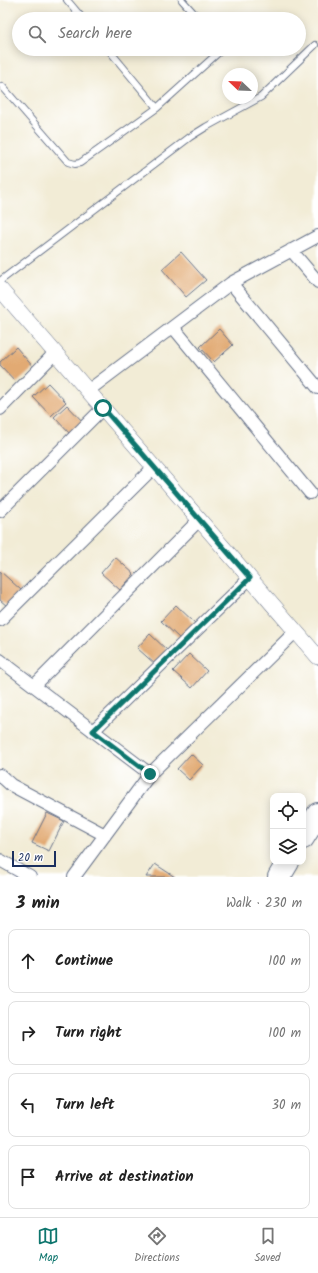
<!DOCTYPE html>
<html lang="en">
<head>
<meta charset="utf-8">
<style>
  body { margin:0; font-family:Kalam,sans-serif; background:#f6f6f6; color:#222 }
  .controls { position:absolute; right:12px; bottom:12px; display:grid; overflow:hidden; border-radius:8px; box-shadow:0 2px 10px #0003 }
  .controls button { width:36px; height:36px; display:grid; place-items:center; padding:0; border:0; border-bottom:1px solid #e0e0e0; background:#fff; color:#222; font:20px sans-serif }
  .compass { position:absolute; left:222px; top:68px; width:36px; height:36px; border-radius:50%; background:#fff; box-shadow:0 2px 10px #0003; rotate:293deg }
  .scale { position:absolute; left:12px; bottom:10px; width:44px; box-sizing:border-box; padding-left:4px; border:2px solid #1b2f5e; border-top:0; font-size:11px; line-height:14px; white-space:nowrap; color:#1b2f5e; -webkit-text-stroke:3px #fff; paint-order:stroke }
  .stop { position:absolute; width:12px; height:12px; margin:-9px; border:3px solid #0f766e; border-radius:50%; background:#fff }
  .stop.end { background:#0f766e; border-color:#fff; box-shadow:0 1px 4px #0008 }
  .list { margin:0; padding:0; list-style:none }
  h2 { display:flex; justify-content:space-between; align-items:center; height:52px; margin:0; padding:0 16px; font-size:17px }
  h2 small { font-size:13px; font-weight:400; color:#767676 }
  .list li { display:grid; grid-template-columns:26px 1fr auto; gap:12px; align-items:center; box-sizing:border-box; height:64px; margin:0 8px 8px; padding:0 8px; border:1px solid #e0e0e0; border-radius:8px }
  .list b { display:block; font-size:15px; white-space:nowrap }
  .list em { font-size:13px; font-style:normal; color:#767676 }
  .icon { flex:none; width:22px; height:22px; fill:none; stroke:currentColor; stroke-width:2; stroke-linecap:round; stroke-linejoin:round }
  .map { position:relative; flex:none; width:318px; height:877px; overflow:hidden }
  .search { position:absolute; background:#fff; box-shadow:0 2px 10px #0003; left:12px; right:12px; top:12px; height:44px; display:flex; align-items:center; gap:10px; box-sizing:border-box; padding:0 14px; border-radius:22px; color:#767676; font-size:15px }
  .sheet { height:340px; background:#fff }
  nav { display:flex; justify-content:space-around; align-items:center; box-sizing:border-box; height:56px; border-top:1px solid #e0e0e0; background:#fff; font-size:11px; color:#767676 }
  nav a { display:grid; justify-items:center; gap:2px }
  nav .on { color:#0f766e }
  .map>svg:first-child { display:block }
  .building { fill:#e2aa73 }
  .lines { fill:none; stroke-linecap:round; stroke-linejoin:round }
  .service-casing { stroke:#667188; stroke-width:8 }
  .minor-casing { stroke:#667188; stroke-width:14 }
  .tertiary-casing { stroke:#667188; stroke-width:16 }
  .motorway-casing { stroke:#667188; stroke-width:24 }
  .service { stroke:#fff; stroke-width:6 }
  .minor { stroke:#fff; stroke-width:12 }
  .tertiary { stroke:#fff; stroke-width:15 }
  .motorway { stroke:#fff; stroke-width:22 }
  .route { stroke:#0f766e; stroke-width:5 }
</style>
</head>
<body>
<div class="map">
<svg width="318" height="877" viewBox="0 0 318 877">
  <rect width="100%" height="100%" fill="#fff"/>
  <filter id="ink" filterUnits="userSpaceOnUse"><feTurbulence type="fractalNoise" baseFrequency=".025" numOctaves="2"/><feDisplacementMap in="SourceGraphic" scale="8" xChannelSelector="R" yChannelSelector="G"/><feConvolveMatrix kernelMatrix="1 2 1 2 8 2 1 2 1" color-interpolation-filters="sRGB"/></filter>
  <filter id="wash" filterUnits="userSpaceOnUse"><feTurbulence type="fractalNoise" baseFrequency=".012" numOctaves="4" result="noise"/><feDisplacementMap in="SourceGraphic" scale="16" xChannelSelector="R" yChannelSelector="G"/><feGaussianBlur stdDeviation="0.9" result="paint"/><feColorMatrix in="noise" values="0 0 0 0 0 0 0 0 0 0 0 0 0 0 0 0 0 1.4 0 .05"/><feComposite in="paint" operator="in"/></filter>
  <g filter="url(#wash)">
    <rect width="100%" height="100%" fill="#f2ecd6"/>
    <g id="blocks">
      <path class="building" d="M181 252 206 280 186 297 162 269Z
        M219 329 233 345 214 362 200 347Z
        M16 347 34 368 17 383 0 365V362Z
        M48 383 66 402 51 416 33 397Z
        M67 405 84 423 71 435 54 417Z
        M115 557 134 574 120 590 101 573Z
        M0 571 21 590 7 606 0 600Z
        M176 605 196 624 181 640 161 621Z
        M150 634 168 651 156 665 137 648Z
        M189 654 207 671 192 688 173 671Z
        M191 754 203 765 189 780 177 769Z
        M47 813 64 821 49 851 32 843Z
        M155 864 175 877H146Z"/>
    </g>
  </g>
  <g filter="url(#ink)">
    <use href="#blocks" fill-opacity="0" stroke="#667188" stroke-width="1"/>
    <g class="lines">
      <defs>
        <path id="service" d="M67 0 83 19
          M182 0 199 19
          M108 49 157 108
          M2 86 68 162 75 164 80 163 157 108 218 53 221 49
          M0 281 190 137 206 127 261 97 315 45"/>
        <path id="minor" d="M291 250 318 282
          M231 283 318 388
          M173 327 310 493
          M89 390 231 283 318 236
          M0 409 55 353
          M0 511 103 408
          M0 620 154 467
          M0 660 150 774
          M34 686 200 519
          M93 731 250 578
          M0 775 11 785 105 835
          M0 860 30 877
          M74 877 150 774 296 631"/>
        <path id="tertiary" d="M0 289 318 657"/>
        <path id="motorway" d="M303 838 318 814
          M279 877 288 862"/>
      </defs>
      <use href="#service" class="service-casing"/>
      <use href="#minor" class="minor-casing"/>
      <use href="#tertiary" class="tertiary-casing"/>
      <use href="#motorway" class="motorway-casing"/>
      <use href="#service" class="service"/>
      <use href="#minor" class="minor"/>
      <use href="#tertiary" class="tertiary"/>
      <use href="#motorway" class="motorway"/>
    </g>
  </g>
  <g class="lines" filter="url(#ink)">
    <path class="route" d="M103 408 250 578 93 731 150 774"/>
  </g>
</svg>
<div class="controls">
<button><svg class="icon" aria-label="locate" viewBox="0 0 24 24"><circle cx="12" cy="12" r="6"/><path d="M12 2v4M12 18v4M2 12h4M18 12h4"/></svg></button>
<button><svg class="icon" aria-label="layers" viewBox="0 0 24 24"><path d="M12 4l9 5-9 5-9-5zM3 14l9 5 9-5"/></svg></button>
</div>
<svg class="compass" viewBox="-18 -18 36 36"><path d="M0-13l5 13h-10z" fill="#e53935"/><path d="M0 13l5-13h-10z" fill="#767676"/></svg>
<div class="scale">20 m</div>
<div class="stop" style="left:103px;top:408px"></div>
<div class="stop end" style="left:150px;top:774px"></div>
<div class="search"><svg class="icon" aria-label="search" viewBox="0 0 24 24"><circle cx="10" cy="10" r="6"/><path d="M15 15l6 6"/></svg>Search here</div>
</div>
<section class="sheet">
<h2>3 min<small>Walk · 230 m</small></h2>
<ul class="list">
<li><svg class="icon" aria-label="ahead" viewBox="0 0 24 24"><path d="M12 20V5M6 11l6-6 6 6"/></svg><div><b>Continue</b></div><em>100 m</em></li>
<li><svg class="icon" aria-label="right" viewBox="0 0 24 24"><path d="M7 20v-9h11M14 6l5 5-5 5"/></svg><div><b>Turn right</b></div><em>100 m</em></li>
<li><svg class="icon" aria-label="left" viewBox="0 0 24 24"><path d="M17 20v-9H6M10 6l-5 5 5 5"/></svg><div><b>Turn left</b></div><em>30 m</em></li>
<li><svg class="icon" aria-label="arrive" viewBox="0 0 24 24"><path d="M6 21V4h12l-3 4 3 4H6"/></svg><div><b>Arrive at destination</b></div></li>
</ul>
</section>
<nav>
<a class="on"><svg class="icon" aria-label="map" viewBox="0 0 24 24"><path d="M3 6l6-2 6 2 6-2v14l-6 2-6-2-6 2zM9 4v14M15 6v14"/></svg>Map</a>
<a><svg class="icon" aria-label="directions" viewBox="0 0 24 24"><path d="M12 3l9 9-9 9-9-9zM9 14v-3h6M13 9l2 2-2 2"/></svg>Directions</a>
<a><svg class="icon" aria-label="saved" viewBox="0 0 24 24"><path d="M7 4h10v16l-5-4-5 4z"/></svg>Saved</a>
</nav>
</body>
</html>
